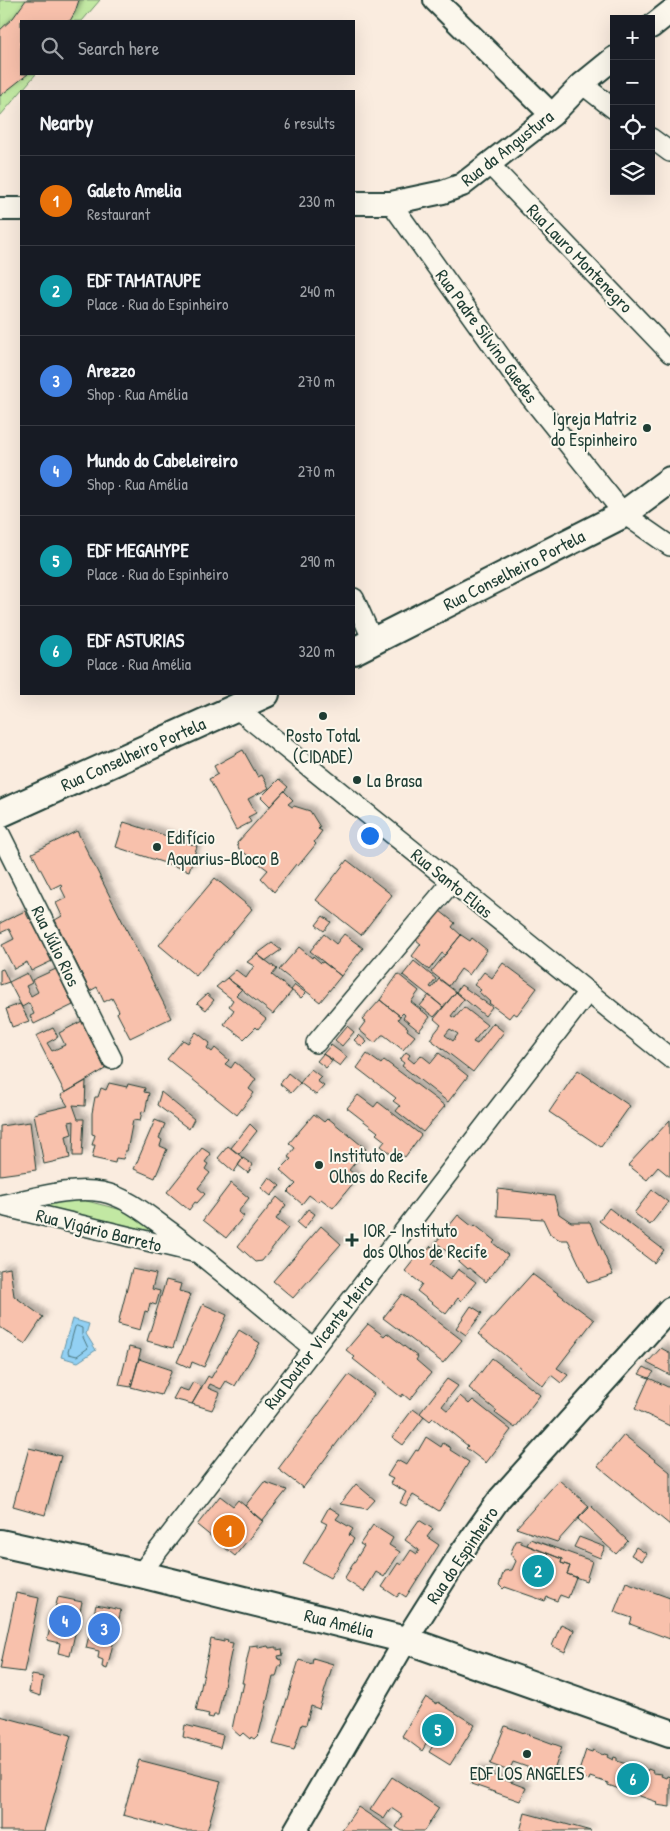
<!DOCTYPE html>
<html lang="en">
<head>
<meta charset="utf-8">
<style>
  body { margin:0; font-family:"Patrick Hand",sans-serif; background:#20242c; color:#f1f3f6 }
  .controls { position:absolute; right:15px; top:15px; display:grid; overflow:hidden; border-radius:0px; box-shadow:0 5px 20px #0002 }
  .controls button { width:45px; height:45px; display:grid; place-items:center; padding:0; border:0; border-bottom:1px solid #363941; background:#171b24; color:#f1f3f6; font:25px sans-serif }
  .you { position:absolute; left:369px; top:835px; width:18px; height:18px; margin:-12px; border:4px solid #fff; border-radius:50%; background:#1a73e8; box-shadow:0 0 0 8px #1a73e833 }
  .badge { display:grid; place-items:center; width:32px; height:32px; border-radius:50%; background:#b45309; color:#fff; font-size:16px; font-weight:700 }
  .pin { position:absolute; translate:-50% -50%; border:2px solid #fff; box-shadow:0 1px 5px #0006 }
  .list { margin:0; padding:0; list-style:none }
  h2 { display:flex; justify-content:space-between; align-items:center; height:65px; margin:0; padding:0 20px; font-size:21px }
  h2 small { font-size:16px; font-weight:400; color:#9ea1a6 }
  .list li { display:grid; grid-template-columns:32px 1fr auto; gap:15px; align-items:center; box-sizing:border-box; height:90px; padding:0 20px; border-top:1px solid #363941 }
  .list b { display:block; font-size:19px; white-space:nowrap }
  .list p { margin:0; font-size:16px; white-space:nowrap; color:#9ea1a6 }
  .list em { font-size:16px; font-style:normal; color:#9ea1a6 }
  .icon { flex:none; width:28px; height:28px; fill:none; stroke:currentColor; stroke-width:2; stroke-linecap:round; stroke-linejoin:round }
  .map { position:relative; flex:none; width:670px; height:1831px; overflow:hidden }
  .search { position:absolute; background:#171b24; box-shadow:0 5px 20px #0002; left:20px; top:20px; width:335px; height:55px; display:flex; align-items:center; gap:12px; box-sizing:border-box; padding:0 18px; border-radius:0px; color:#9ea1a6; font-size:19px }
  .panel { position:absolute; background:#171b24; box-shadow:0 5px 20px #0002; left:20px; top:90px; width:335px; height:605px; border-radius:0px }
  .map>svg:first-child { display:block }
  .green { fill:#c2e8a3; stroke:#70926c }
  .water { fill:#92d0f3; stroke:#6495a7 }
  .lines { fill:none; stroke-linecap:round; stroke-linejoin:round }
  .shore { stroke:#4d7880; stroke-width:1 }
  .building { fill:#f8c1ac; stroke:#1f3d34; fill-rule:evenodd; filter:url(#shadow) }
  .minor-casing { stroke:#1f3d34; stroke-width:22 }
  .tertiary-casing { stroke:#1f3d34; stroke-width:26 }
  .secondary-casing { stroke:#1f3d34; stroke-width:30 }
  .minor { stroke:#fbf7ec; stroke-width:19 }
  .tertiary { stroke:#fbf7ec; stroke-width:22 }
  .secondary { stroke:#fbf7ec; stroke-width:26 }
  .poi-dot { fill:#1f3d34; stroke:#fbf7ec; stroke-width:2 }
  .labels { text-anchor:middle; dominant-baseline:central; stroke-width:4; stroke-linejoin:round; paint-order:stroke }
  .street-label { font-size:18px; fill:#1f3d34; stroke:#fbf7ec }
  .poi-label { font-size:18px; fill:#1f3d34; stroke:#fbf7ec; text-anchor:start }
</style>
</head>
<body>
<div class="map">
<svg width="670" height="1831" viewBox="0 0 670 1831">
  <defs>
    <filter id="shadow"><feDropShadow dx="4.5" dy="-4.5" stdDeviation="2.5" flood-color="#0004"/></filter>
  </defs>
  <rect width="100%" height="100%" fill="#faecdf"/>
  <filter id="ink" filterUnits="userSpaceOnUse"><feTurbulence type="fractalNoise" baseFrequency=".02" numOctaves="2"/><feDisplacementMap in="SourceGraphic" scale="10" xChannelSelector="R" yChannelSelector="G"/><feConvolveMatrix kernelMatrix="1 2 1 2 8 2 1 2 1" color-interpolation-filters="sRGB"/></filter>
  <g filter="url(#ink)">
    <path class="green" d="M0 0H100L82 21H21V74H36L0 116Z
      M67 1196 134 1213 190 1250 8 1209Z"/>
    <path class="water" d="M72 1319 89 1324 86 1334 96 1350 78 1362 61 1357Z"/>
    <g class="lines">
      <path class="shore" d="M77 1326 82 1328V1335L88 1348 77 1356 69 1354 68 1352 75 1327Z"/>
    </g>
    <path class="building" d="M26 0H79L75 12 70 21H21V74H28L0 96V30L13 18Z
      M243 750 258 777 262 775 269 788 248 799 256 813 248 817 251 822 236 830 209 779 218 774 214 766Z
      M279 779 288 787 270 806 261 797Z
      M284 791 293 800 288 804 292 807 294 806 310 811 320 827 318 829 322 831 314 842 316 844 298 866 296 864 274 892 261 878 268 870 239 849 237 843Z
      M124 822 197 846 189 871 116 847Z
      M77 831 171 1018 130 1038 117 1013 119 1011 112 998 104 1002 97 987 90 991 55 920 62 916 56 903 66 898 61 888 62 887 61 884 51 889 32 853Z
      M347 860 392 895 361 935 316 900Z
      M215 878 252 909 196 976 159 945Z
      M25 911 29 919 30 918 52 961 31 971 27 962 14 969 2 945 14 939 9 929 0 933V923Z
      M440 911 455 923 452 927 461 935 445 955 442 953 429 970 412 956 421 944 416 940Z
      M323 916 331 922 324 931 316 925Z
      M324 934 336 944 344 934 363 948 341 976 310 951Z
      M461 935 470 941 472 938 487 950 469 975 461 969 449 986 431 972Z
      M272 943 281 950 265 961 257 954Z
      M299 947 312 958 313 956 321 963 323 962 341 976 320 1002 279 970Z
      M257 954 277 969 272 975 292 991 273 1014 227 978 236 970 246 978 254 966 247 962Z
      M414 961 436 979 430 987 432 988 439 979 456 992 443 1007 403 975Z
      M503 963 537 988 517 1015 513 1013 509 1018 489 1003 490 1002 479 992 481 990 474 985 484 972 492 978Z
      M3 969 9 982 0 985V970Z
      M56 969 73 1005 34 1024 30 1016 34 1014 29 1003 22 1007 9 982 27 973 32 983 26 986 31 996 38 992 32 980Z
      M398 974 419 991 411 1002 430 1017 419 1031 403 1018 405 1015 403 1013 400 1016 380 1000Z
      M227 978 242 989 236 995 266 1019 258 1029 256 1027 244 1039 224 1024 234 1010 229 1006 233 1000 216 987Z
      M295 985 306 993 301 998 291 990Z
      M461 985 492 1007 485 1016 456 992Z
      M456 992 464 999 451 1016 455 1018 464 1007 487 1025 473 1042 477 1044 493 1023 504 1032 473 1072 430 1039 441 1025 434 1019ZM450 1029 458 1034 453 1041 445 1035Z
      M207 994 214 1000 206 1010 197 1003Z
      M429 995 443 1007 434 1017 420 1006Z
      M380 1000 400 1016 398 1019 408 1028 407 1030 415 1036 403 1050 384 1035H382L375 1043 359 1030 365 1022 362 1020Z
      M20 1004 29 1021 12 1027 6 1009Z
      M82 1021 105 1069 65 1093 36 1036 53 1028 58 1037 47 1043 52 1051 65 1045 59 1033Z
      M347 1026 354 1032 342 1046 335 1040Z
      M196 1032 210 1043 207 1048 212 1052 215 1048 229 1060 225 1064 231 1068 235 1062 256 1079 249 1089 254 1093 237 1115 167 1059 183 1040 188 1043Z
      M359 1035 367 1042 362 1047 354 1040Z
      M331 1045 347 1057 340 1066 323 1054Z
      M406 1052 410 1055 408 1058 414 1063 421 1055 431 1063 439 1053 468 1076 448 1102 402 1066 404 1063 400 1060Z
      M323 1054 333 1060 326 1068 317 1061Z
      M367 1054 381 1064 384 1060 445 1106 423 1132 396 1111 400 1106 393 1101 396 1098 357 1068Z
      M311 1069 321 1077 317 1081 324 1086 316 1095 300 1083Z
      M578 1070 630 1106 601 1147 549 1112Z
      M288 1073 300 1083 291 1093 280 1084Z
      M86 1081 85 1106 73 1105 78 1119H84L82 1156H73L74 1121 69 1122 72 1134 66 1136 70 1158 44 1164 34 1114 68 1106 61 1095Z
      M109 1083 127 1087 128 1084 145 1088 144 1092 149 1093 145 1112 142 1111 140 1121 133 1120 127 1151H125L123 1159 116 1158 115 1163 92 1158 95 1145H92L95 1135 92 1134V1113L95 1097H98L101 1088 106 1090Z
      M161 1092 194 1119 189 1129 157 1105Z
      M358 1095 374 1107 378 1102 421 1135 405 1157 396 1150 392 1155 381 1146 385 1141 376 1134 378 1132 347 1108Z
      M314 1114 324 1122 328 1118 366 1149 349 1170 358 1177 333 1208 321 1199 318 1202 309 1195 302 1204 288 1192 296 1184 280 1170 291 1159 288 1157 295 1148 289 1143Z
      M155 1120 165 1124 159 1138 162 1140 160 1146 167 1149 155 1178 134 1169Z
      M670 1120V1177L658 1167 647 1180 628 1165Z
      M30 1122 36 1170 0 1175V1126Z
      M250 1124 257 1131 239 1154 231 1148Z
      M228 1146 243 1158 234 1172 218 1158Z
      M202 1148 211 1154 205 1162 208 1164 205 1169 210 1173 198 1188 205 1194 197 1203 195 1202 189 1210 167 1192Z
      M243 1158 253 1165 248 1173 238 1165Z
      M269 1177 280 1186 271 1196 261 1188Z
      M231 1183 249 1198 238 1212 244 1216 226 1238 203 1220Z
      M498 1189 554 1196 559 1214 571 1222H590L613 1275 588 1283 568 1240H560L550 1234 543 1219 497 1216Z
      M652 1190 668 1202 650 1225 634 1213Z
      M277 1197 286 1205 276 1219 288 1228 262 1261 256 1262 238 1246Z
      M609 1208 664 1250 654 1263 599 1221Z
      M308 1209 315 1214 304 1229 297 1223Z
      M458 1215 473 1227 475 1225 495 1241 493 1243 508 1255 486 1282 469 1268 467 1269 436 1242Z
      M321 1226 341 1244 293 1298 273 1281Z
      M431 1246 440 1254 431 1265 450 1280 458 1269 476 1282 461 1301 458 1298 446 1314 417 1291 422 1284 405 1271 418 1255 422 1257Z
      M10 1268 14 1296 43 1317 25 1344 0 1327V1270Z
      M132 1269 156 1274 152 1289 160 1291 156 1305 150 1303 148 1312 145 1311 140 1330 118 1324Z
      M532 1274 594 1320 557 1368 568 1375 561 1383 551 1375 543 1386 478 1334Z
      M166 1280 181 1284 179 1291 190 1294 173 1348 147 1341Z
      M402 1294 462 1340 443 1363 383 1318Z
      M203 1304 227 1315 204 1367 192 1362 190 1368 177 1362Z
      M471 1306 482 1313 466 1335 456 1328Z
      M368 1324 384 1336 387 1333 418 1357 416 1360 431 1373 410 1400 403 1394 401 1397 353 1359 355 1357 346 1350Z
      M239 1330 260 1343 235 1386 226 1381 221 1389 210 1384 208 1388 220 1393 212 1410 192 1404 208 1376 211 1378Z
      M129 1347 141 1350 131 1387 119 1385Z
      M661 1348 670 1353V1375L647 1363Z
      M492 1358 540 1395 515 1428 495 1413 497 1411 469 1388Z
      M139 1359 172 1370 161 1395 131 1387Z
      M644 1367 654 1372 649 1378 639 1374Z
      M349 1375 374 1394 303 1488 278 1469Z
      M649 1378 670 1388V1426L635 1409Z
      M447 1379 458 1386 442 1406 448 1411 460 1396 469 1404 473 1400 511 1430 486 1463 466 1448 468 1446 433 1418 430 1421 420 1413Z
      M193 1382 202 1387 192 1404 173 1399 179 1388 188 1391Z
      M413 1409 424 1417 403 1445 392 1437Z
      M624 1435 670 1472V1525L598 1466Z
      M426 1437 441 1447 443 1443 451 1448 450 1450 469 1462 439 1511 413 1495 406 1506 400 1503 406 1492 390 1483 393 1479 387 1476 397 1460 406 1465 416 1450 418 1451Z
      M29 1448 61 1456 45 1515 13 1506Z
      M559 1480 589 1506 557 1542 516 1528Z
      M264 1482 287 1490 262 1521 245 1506Z
      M356 1484 375 1500 367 1509 340 1504Z
      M220 1496 233 1506 238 1500 263 1521 235 1556 197 1525Z
      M591 1506 628 1541 616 1554 578 1519Z
      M329 1507 340 1514 336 1519 353 1529 349 1535 354 1539 330 1578 303 1563 327 1524 321 1521Z
      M419 1520 433 1529 427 1537 439 1545 406 1597 400 1593 397 1597 382 1587 398 1563 401 1565 411 1550 417 1554 419 1550 405 1540Z
      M373 1525 393 1538 389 1545 400 1552 384 1577 376 1572 364 1592 344 1579 364 1546 360 1544Z
      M579 1537 605 1547 600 1558 574 1547Z
      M530 1539 592 1561 586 1581 567 1574 570 1566 561 1563 562 1559 527 1545Z
      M521 1540V1543L562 1559 561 1563 570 1566 567 1574 576 1577 568 1598 560 1595 557 1601 547 1597 545 1601 505 1587 503 1589 499 1585 504 1571 512 1570 516 1561 510 1554 516 1541Z
      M636 1547 647 1554 642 1561 631 1555Z
      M626 1582 670 1598V1639L630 1624 632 1618 614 1612Z
      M16 1593 39 1598 24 1672 0 1669Z
      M58 1597 82 1602 70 1656 58 1653 60 1643 47 1640Z
      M96 1605 121 1610 107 1669 102 1667 103 1660 98 1658 99 1651 86 1648Z
      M561 1624 574 1630 565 1652 552 1646Z
      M211 1639 224 1642V1639L228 1640 227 1642 233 1643 218 1715H214L213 1718 208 1717 209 1714 196 1711Z
      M258 1645V1648L268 1646 269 1648 277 1647V1650L282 1649 283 1655 278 1656 279 1660 281 1659 282 1666H279L276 1677H273L259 1734 254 1739 251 1737 250 1739 243 1733 240 1736 232 1729 240 1691 242 1692 244 1683H242L250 1646Z
      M313 1658 333 1664 319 1709 311 1706 306 1725 302 1724 294 1750 273 1744 299 1660 312 1664Z
      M32 1675 43 1677 40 1696 29 1692Z
      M426 1697 437 1704 438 1702 475 1725 450 1765 429 1752 434 1744 428 1741 422 1751 402 1736Z
      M0 1716 71 1735 44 1831H0Z
      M185 1725 223 1735 220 1748 183 1737Z
      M505 1726 562 1747 552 1776 513 1762 509 1771 490 1764Z
      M586 1750 592 1752 593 1750 603 1755 604 1754 608 1755 607 1757 613 1760 614 1757 617 1758V1761L647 1771 648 1769 653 1771 652 1773 662 1774 661 1776 666 1778 667 1776 670 1777V1807L656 1805 657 1802 608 1785V1783L590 1777 589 1780 583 1778V1776L578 1774Z
      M139 1760 221 1781 207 1831H183L123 1815Z
      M477 1769 526 1788 520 1801 471 1784Z
      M392 1777 439 1808 424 1831H402L396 1827 403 1816 391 1808 384 1819 370 1810Z
      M358 1807 394 1831H341Z
      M525 1813 591 1831H520Z"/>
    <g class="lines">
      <defs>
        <path id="minor" d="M582 84 614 109
          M651 138 670 152
          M489 164 670 353
          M391 203 523 388 624 514 670 546
          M354 598 373 641
          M236 708 670 1058
          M0 834 112 1059
          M316 1043 451 883
          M0 1205C32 1199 70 1186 102 1192 128 1197 150 1217 171 1232 220 1269 266 1309 313 1348
          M6 1207 193 1252
          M140 1574 588 992"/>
        <path id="tertiary" d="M435 0 552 115
          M651 27 670 12
          M354 203H391L443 192 462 185 552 115 582 84 614 58
          M0 209H21
          M295 1831 406 1640 461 1553 500 1498 670 1309"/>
        <path id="secondary" d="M354 651 624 514 670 480
          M0 814 266 694
          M0 1543 140 1574 406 1640 670 1733"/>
      </defs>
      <use href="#minor" class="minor-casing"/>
      <use href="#tertiary" class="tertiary-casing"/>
      <use href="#secondary" class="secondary-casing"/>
      <use href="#minor" class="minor"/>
      <use href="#tertiary" class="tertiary"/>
      <use href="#secondary" class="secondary"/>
    </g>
  </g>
  <g class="poi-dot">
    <circle cx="647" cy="428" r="5"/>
    <circle cx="323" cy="716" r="5"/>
    <circle cx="357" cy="780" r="5"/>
    <circle cx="157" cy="847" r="5"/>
    <circle cx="319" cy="1165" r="5"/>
    <path d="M349.5 1232.5h5v5h5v5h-5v5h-5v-5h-5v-5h5z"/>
    <circle cx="527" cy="1754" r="5"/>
  </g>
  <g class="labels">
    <g class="street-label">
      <text transform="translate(507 148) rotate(-38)">Rua da Angustura</text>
      <text transform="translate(580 258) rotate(46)">Rua Lauro Montenegro</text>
      <text transform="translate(487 336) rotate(54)">Rua Padre Silvino Guedes</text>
      <text transform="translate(514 570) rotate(-27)">Rua Conselheiro Portela</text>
      <text transform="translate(133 754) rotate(-24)">Rua Conselheiro Portela</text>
      <text transform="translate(452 883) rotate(39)">Rua Santo Elias</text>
      <text transform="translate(56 946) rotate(64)">Rua Júlio Rios</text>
      <text transform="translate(99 1230) rotate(14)">Rua Vigário Barreto</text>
      <text transform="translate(318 1342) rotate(-52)">Rua Doutor Vicente Meira</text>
      <text transform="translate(462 1555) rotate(-56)">Rua do Espinheiro</text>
      <text transform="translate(339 1623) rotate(14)">Rua Amélia</text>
    </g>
    <g class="poi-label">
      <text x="637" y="418" text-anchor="end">Igreja Matriz<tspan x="637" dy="21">do Espinheiro</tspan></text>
      <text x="323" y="735" text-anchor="middle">Posto Total<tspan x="323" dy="21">(CIDADE)</tspan></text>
      <text x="367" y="780">La Brasa</text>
      <text x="167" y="837">Edifício<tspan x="167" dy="21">Aquarius-Bloco B</tspan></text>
      <text x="329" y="1155">Instituto de<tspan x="329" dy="21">Olhos do Recife</tspan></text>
      <text x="363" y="1230">IOR - Instituto<tspan x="363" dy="21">dos Olhos de Recife</tspan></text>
      <text x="527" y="1773" text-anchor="middle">EDF LOS ANGELES</text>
    </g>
  </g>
</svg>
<div class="controls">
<button>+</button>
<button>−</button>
<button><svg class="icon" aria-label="locate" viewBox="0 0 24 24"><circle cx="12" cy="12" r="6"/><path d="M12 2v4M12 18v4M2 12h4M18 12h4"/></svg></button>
<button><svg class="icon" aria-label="layers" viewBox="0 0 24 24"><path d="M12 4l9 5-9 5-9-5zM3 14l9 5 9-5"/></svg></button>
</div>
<div class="you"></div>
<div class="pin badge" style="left:229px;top:1531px;background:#e8710a">1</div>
<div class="pin badge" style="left:538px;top:1571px;background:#0f9aa8">2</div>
<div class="pin badge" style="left:104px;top:1629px;background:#3f7fe0">3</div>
<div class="pin badge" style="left:65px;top:1621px;background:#3f7fe0">4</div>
<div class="pin badge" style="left:438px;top:1730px;background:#0f9aa8">5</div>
<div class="pin badge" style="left:633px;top:1779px;background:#0f9aa8">6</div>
<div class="search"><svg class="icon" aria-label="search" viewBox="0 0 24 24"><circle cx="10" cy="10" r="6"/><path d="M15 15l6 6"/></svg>Search here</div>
<section class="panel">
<h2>Nearby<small>6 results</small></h2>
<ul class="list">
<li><span class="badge" style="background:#e8710a">1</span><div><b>Galeto Amelia</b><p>Restaurant</p></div><em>230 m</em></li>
<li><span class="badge" style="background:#0f9aa8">2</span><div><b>EDF TAMATAUPE</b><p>Place · Rua do Espinheiro</p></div><em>240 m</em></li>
<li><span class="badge" style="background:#3f7fe0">3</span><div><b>Arezzo</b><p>Shop · Rua Amélia</p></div><em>270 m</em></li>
<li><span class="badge" style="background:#3f7fe0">4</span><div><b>Mundo do Cabeleireiro</b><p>Shop · Rua Amélia</p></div><em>270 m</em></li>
<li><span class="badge" style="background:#0f9aa8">5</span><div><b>EDF MEGAHYPE</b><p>Place · Rua do Espinheiro</p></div><em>290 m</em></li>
<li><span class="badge" style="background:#0f9aa8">6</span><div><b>EDF ASTURIAS</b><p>Place · Rua Amélia</p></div><em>320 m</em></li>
</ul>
</section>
</div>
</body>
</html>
